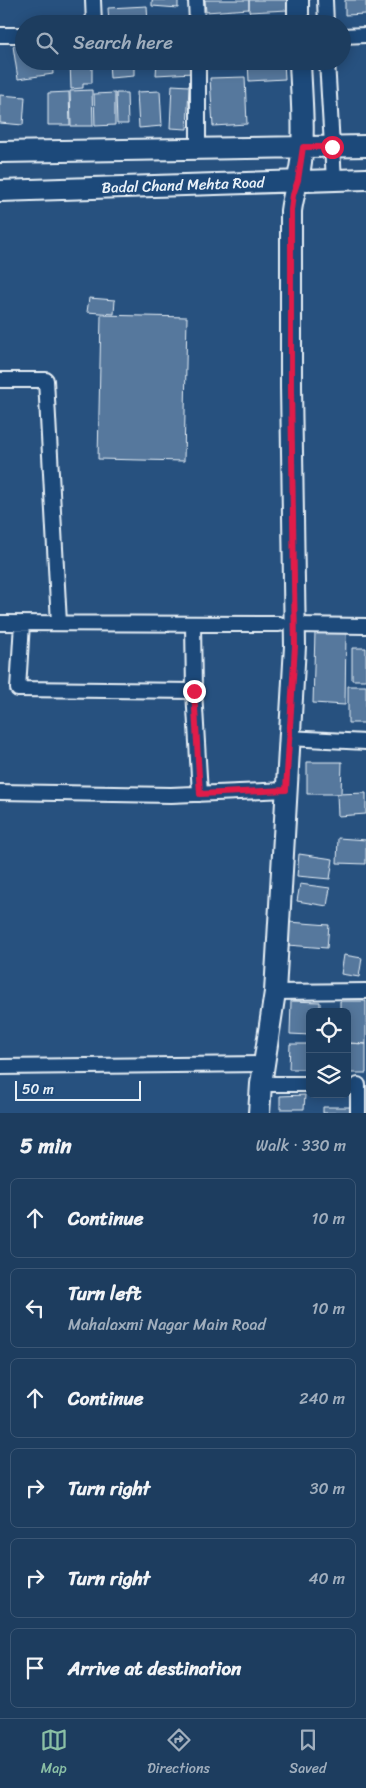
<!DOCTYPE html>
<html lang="en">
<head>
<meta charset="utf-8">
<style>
  body { margin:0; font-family:Sriracha,sans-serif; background:#2a4868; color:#f1f3f6 }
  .controls { position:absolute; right:15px; bottom:15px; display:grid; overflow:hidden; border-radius:8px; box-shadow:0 2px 12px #0003 }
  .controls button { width:45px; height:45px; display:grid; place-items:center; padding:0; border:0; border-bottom:1px solid #3b5674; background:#1d3d5f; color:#f1f3f6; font:25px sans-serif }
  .scale { position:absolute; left:15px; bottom:12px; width:126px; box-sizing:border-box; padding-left:5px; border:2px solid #e8f1f8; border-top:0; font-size:14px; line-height:18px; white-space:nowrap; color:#e8f1f8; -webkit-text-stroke:4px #1f4a7a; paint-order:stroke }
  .stop { position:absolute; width:15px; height:15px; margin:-11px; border:4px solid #e11d48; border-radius:50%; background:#fff }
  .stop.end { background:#e11d48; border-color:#fff; box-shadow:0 1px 5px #0008 }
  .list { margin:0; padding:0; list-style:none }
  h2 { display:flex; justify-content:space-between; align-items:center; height:65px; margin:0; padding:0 20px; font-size:21px }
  h2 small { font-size:16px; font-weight:400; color:#a0aebd }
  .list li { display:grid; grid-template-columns:32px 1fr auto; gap:15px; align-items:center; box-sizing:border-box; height:80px; margin:0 10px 10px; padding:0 10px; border:1px solid #3b5674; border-radius:8px }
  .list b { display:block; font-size:19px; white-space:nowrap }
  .list p { margin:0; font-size:16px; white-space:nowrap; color:#a0aebd }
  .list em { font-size:16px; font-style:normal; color:#a0aebd }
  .icon { flex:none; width:28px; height:28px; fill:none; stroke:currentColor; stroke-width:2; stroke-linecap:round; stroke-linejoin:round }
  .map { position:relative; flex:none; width:366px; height:1113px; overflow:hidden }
  .search { position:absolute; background:#1d3d5f; box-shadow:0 2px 12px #0003; left:15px; right:15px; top:15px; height:55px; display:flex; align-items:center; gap:12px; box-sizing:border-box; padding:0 18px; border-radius:28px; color:#a0aebd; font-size:19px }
  .sheet { height:605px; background:#1d3d5f }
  nav { display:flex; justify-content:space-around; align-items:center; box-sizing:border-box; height:70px; border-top:1px solid #3b5674; background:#1d3d5f; font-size:14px; color:#a0aebd }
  nav a { display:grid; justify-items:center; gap:2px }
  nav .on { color:#8abfa5 }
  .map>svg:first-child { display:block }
  .building { fill:#57789d; stroke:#e8f1f8 }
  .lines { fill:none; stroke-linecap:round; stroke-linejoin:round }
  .street-casing { stroke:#e8f1f8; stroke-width:18 }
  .secondary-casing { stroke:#e8f1f8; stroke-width:24 }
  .street { stroke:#1f4a7a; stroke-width:14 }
  .secondary { stroke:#1f4a7a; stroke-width:20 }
  .route { stroke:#e11d48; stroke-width:6 }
  .labels { text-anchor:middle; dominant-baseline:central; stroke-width:5; stroke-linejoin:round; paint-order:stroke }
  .street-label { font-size:15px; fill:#e8f1f8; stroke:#1f4a7a }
</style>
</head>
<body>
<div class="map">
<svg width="366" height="1113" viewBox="0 0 366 1113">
  <rect width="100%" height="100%" fill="#27517f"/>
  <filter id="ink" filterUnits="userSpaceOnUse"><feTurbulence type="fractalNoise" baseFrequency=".02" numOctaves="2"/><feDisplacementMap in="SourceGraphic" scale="10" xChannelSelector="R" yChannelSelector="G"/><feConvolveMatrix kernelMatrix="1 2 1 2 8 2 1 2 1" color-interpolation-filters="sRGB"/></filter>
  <g filter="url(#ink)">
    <path class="building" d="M152 0H178V8L152 6Z
      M205 0H249V9L206 12Z
      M249 0H287L288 10 249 12Z
      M345 0H366V14L345 15Z
      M147 6 148 24H109L108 8Z
      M246 13V24H209L208 15Z
      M24 45V61H52L53 74 18 79 13 46Z
      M70 61H92V83H83V88L71 89Z
      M109 61H134V76L110 78Z
      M157 61H192L193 73 156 75Z
      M248 61H284L285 79 249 81Z
      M245 77 247 124 213 126 210 78Z
      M172 85 189 86 187 129 170 128Z
      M92 90 93 126H71L70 91Z
      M160 91 162 126 139 128 137 92Z
      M69 92 70 125H48V93Z
      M115 93V125L95 126 94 94Z
      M116 93H127L128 124H117Z
      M0 95 25 97 23 125 0 123Z
      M89 298 115 300 114 314 87 312Z
      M101 315 187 317 184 461 98 459Z
      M315 632H346L345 705 313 703Z
      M352 648H366V680H352Z
      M348 686H366V723H348Z
      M307 762H342L341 794H307Z
      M366 793V814L338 816 337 794Z
      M338 838 366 840V864L337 863Z
      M299 854 333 859 330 879 297 876Z
      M300 884 330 888 327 906 297 901Z
      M289 922 329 925 327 948 287 945Z
      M344 955 362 958 359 977 341 974Z
      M291 1001 320 1002V1012H310V1035L290 1034Z
      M340 1001H366V1044L347 1043V1012H340Z
      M347 1043 366 1044V1073H347Z
      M290 1044H310V1069H289Z
      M305 1095 304 1109H280V1096Z
      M323 1107H353V1113H323Z"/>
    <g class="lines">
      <defs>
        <path id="street" d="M93 0 94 24
          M196 0 197 24
          M325 0 326 24
          M0 35H24
          M342 36 366 35
          M327 61 334 180
          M198 150V61
          M0 380H46L59 623
          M0 623 279 624
          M22 623 18 689 194 691 193 624
          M294 625 366 626
          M194 691 200 794
          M288 738 366 742
          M0 792 171 795 286 790
          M275 992 366 991
          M0 1067 264 1064
          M261 1084H310
          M358 1085V1113"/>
        <path id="secondary" d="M298 0V24
          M0 152 366 146
          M0 191 366 179
          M259 1113 261 1084 275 992 295 646 291 387V211C293 194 299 179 301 162 305 129 301 94 300 61"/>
      </defs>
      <use href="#street" class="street-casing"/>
      <use href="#secondary" class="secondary-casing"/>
      <use href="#street" class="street"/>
      <use href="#secondary" class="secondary"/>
    </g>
  </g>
  <g class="lines" filter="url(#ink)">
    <path class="route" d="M194 691 200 794 286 790 295 646 291 387V210L293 195 298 180 303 147H332"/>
  </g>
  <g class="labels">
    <g class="street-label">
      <text transform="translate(183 185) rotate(-2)">Badal Chand Mehta Road</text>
    </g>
  </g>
</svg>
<div class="controls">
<button><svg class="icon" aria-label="locate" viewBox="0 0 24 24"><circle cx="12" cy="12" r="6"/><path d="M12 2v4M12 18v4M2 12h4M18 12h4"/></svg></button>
<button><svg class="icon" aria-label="layers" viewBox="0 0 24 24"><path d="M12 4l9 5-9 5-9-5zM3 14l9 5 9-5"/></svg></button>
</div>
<div class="scale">50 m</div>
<div class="stop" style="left:332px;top:147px"></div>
<div class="stop end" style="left:194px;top:691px"></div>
<div class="search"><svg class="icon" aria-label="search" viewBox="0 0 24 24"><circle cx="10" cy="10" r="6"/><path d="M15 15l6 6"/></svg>Search here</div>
</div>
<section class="sheet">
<h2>5 min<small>Walk · 330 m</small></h2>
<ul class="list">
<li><svg class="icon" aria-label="ahead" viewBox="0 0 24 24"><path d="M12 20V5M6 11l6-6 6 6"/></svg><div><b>Continue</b></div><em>10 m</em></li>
<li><svg class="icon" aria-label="left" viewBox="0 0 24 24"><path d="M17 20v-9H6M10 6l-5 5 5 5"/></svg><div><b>Turn left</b><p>Mahalaxmi Nagar Main Road</p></div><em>10 m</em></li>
<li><svg class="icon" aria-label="ahead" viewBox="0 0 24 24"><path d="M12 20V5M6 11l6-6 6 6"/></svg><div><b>Continue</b></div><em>240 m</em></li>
<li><svg class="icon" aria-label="right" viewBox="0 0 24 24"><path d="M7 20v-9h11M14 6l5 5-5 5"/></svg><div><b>Turn right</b></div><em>30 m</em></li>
<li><svg class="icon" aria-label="right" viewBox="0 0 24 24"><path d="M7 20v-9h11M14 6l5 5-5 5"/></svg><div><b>Turn right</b></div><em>40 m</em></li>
<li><svg class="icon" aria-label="arrive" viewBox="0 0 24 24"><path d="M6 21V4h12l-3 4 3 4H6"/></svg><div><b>Arrive at destination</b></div></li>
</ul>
</section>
<nav>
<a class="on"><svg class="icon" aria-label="map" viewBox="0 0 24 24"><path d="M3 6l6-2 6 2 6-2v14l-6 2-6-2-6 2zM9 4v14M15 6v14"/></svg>Map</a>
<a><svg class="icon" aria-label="directions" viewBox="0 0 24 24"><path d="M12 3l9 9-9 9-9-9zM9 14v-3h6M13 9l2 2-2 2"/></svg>Directions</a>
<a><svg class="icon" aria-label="saved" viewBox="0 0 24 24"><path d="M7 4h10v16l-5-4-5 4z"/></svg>Saved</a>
</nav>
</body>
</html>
